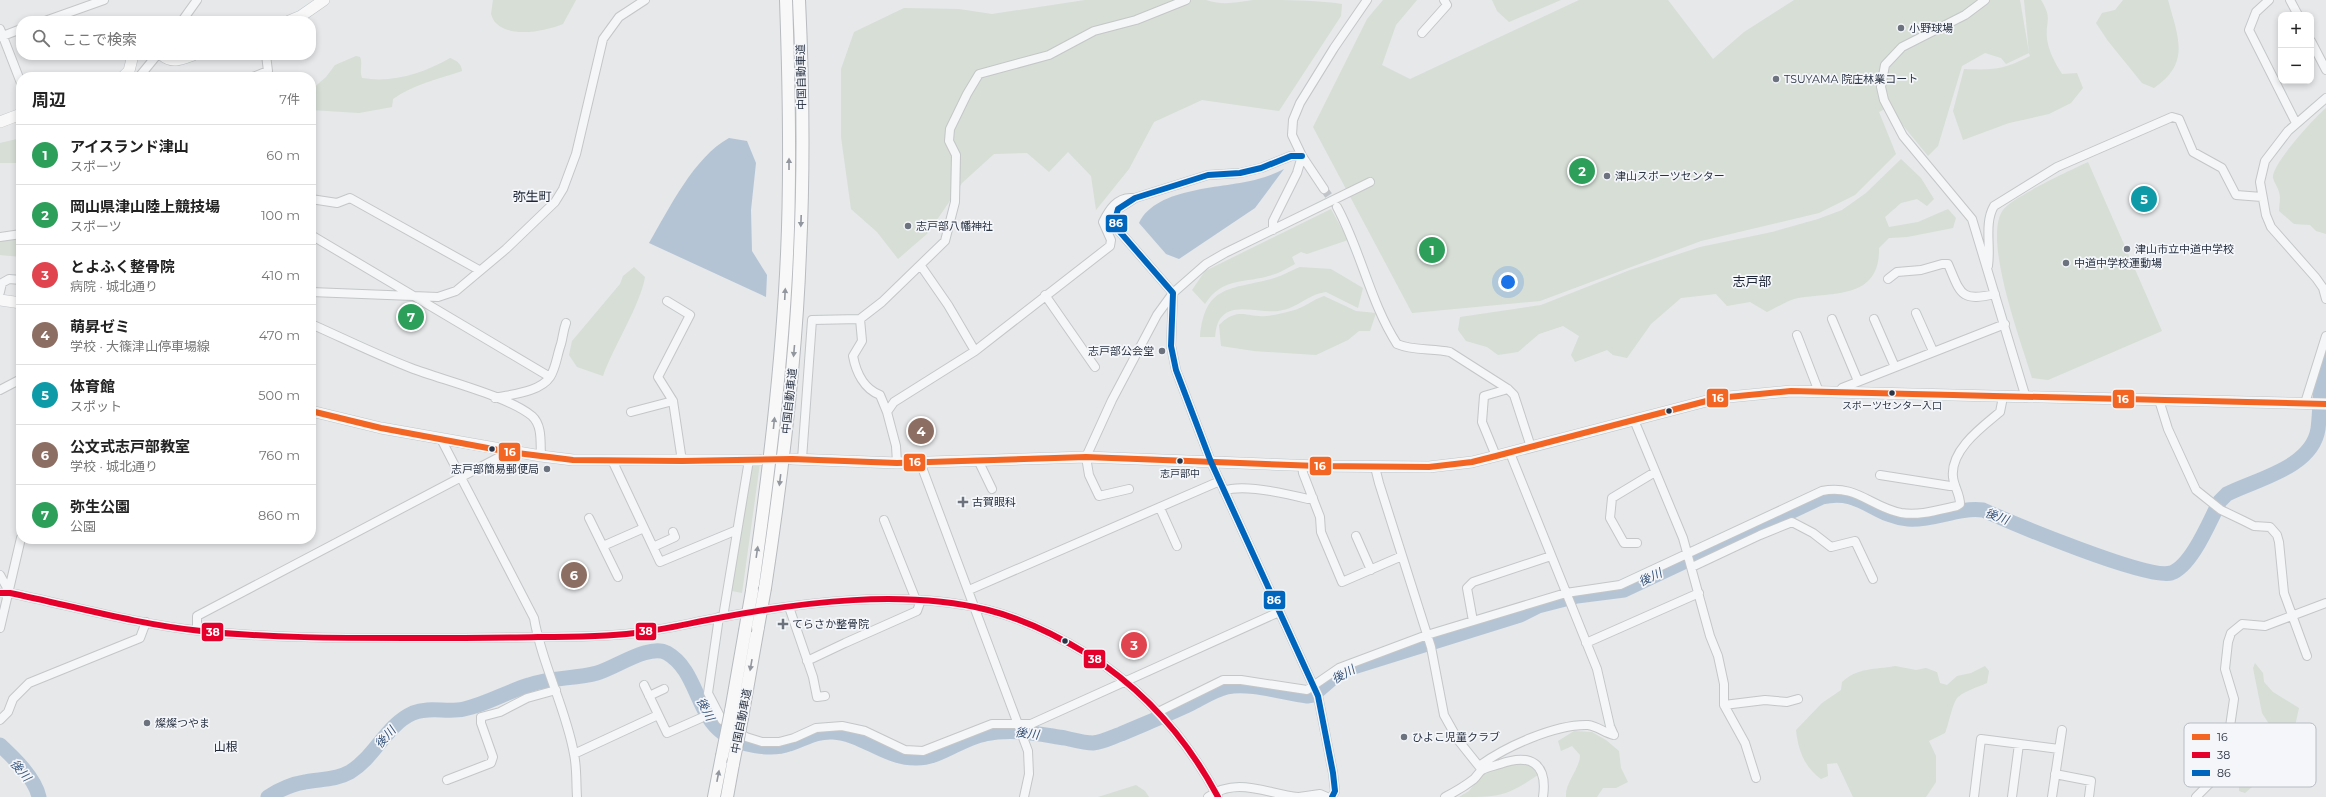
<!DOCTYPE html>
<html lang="ja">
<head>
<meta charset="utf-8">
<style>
  body { margin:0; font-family:Montserrat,"Noto Sans JP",sans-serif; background:#f6f6f6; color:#222 }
  .controls { position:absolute; right:12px; top:12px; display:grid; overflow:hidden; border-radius:8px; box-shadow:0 2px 6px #0003 }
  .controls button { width:36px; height:36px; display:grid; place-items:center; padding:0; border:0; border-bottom:1px solid #e0e0e0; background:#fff; color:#222; font:20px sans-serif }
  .you { position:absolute; left:1508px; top:282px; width:14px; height:14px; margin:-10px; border:3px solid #fff; border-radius:50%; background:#1a73e8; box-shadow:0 0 0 6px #1a73e833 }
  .badge { display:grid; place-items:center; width:26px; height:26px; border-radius:50%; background:#6c737f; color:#fff; font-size:13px; font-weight:700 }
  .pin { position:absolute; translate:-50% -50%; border:2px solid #fff; box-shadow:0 1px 4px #0006 }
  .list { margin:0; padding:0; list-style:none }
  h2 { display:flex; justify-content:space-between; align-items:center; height:52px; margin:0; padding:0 16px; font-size:17px }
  h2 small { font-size:13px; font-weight:400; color:#767676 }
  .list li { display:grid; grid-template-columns:26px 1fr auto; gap:12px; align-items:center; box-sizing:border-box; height:60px; padding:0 16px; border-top:1px solid #e0e0e0 }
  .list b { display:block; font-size:15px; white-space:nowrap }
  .list p { margin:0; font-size:13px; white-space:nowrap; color:#767676 }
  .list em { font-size:13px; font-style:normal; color:#767676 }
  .icon { flex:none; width:22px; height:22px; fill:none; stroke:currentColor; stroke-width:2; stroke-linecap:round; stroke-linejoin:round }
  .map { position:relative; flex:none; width:2326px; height:797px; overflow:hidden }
  .search { position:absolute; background:#fff; box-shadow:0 2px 6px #0003; left:16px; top:16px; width:300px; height:44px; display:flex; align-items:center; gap:10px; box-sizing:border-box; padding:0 14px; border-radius:16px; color:#767676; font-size:15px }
  .panel { position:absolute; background:#fff; box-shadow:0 2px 6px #0003; left:16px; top:72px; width:300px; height:472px; border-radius:16px }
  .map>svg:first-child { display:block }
  .green { fill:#d6ded6 }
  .water { fill:#b4c4d5 }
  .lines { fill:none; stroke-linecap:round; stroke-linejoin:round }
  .river { stroke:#b4c4d5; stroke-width:15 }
  .minor-tunnel { stroke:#c1c4c9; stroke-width:8; stroke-dasharray:8 4; stroke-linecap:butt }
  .minor-casing { stroke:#c4c6c8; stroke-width:10 }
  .major-casing { stroke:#c2c5c8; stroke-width:12 }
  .highway-casing { stroke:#b8bbbf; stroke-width:14 }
  .minor { stroke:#f5f6f7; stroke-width:8 }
  .major { stroke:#f8f8f8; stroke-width:11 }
  .highway { stroke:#f8f8f8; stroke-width:12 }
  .highway-bridge-casing { stroke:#b8bbbf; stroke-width:14; stroke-linecap:butt }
  .highway-bridge { stroke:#f8f8f8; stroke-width:12 }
  .bus-1-casing { stroke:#f4f6f9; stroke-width:9 }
  .bus-2-casing { stroke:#f4f6f9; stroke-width:9 }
  .bus-3-casing { stroke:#f4f6f9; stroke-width:9 }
  .bus-1 { stroke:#f26522; stroke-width:6 }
  .bus-2 { stroke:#e4002b; stroke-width:6 }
  .bus-3 { stroke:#0065bd; stroke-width:6 }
  .oneway { fill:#92969e }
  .poi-dot { fill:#6c737f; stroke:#f4f6f9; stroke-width:1.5 }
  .bus-dot { fill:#2b3445; stroke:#f4f6f9; stroke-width:1.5 }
  .labels { text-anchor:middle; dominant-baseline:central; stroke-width:3.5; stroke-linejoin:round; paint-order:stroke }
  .bus-label { font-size:10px; fill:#2b3445; stroke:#f4f6f9 }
  .poi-label { font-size:11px; fill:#2b3445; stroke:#f4f6f9; text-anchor:start }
  .street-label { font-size:11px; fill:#2b3445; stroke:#f4f6f9 }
  .water-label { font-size:12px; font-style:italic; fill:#34527a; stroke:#f4f6f9 }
  .neighbourhood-label { font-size:12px; fill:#1d2536; stroke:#f4f6f9 }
  .quarter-label { font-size:13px; fill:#1d2536; stroke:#f4f6f9 }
  .key { fill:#f4f6f9; stroke:#b8bcc3; stroke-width:1 }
  .key-label { font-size:11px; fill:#2b3445 }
  .line-badge { stroke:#f4f6f9; stroke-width:1.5 }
  .badge-label { font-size:11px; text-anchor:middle; font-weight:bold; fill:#fff }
</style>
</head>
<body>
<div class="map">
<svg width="2326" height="797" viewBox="0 0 2326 797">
  <rect width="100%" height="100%" fill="#e6e8ea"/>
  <path class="green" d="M493 0H576L563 24C546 31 512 38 497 24 494 22 492 17 491 14Z
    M1085 0H1206C1225 6 1236 2 1254 0 1284 0 1314 0 1342 4L1341 16 1279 111 1202 100 1154 122 1129 169 1096 210 1091 176 1068 152 1049 172 1027 153 994 154 962 183 928 233 898 259 877 232 851 209 841 137V69L854 32 904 8 959 9 992 14Z
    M1383 0H1417L1396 25 1382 65 1410 79 1579 0H1668L1713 59 1744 32 1794 0H2020L2029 53 2024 0H2041C2053 19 2045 21 2047 39 2049 52 2055 63 2062 74L2077 73 2083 88 2071 103 2049 114 2009 123 1963 140 1953 111 1964 69C1994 70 2003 70 2030 56L2029 53 2006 64 2001 58 1985 53 1962 66 1938 146 1928 156 1901 123 1891 106 1879 112 1896 154 1855 195 1819 213 1701 241 1540 301 1412 313 1313 127 1367 19Z
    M1492 0H1561L1509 22 1497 11Z
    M2123 0H2168C2178 37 2191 63 2154 88L2142 83 2108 41 2096 23 2102 13 2115 10Z
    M356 56 360 57C363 64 359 70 362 78 393 83 422 74 450 58 457 61 461 63 462 71 438 79 414 84 393 99L392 107 359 113 311 110V90L326 77 335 65Z
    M2326 108V234L2316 231 2310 225 2294 224 2279 211C2279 205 2281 198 2279 192 2278 187 2274 183 2273 178 2271 165 2315 117 2326 108Z
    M21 138V163H0V143Z
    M1901 159 1921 178 1934 199 1927 206 1917 199 1901 203 1885 217 1889 227 1918 222 1948 209 1956 218 1953 228 1907 237 1889 238 1879 248C1880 299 1835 292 1798 298 1788 300 1776 308 1767 312L1750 302 1727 306 1716 294 1681 298 1651 324 1627 358 1613 355 1607 350 1575 362 1571 355 1579 336 1563 326 1539 334 1518 352 1498 355 1487 347 1466 341 1458 330 1460 317 1541 305 1630 270 1700 247 1772 232 1818 219 1842 210 1866 193Z
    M2088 162 2162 331 2048 380 2032 378C2022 344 1982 239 2003 210 2012 197 2071 170 2088 162Z
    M1331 209 1348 240 1307 254 1301 252 1292 257 1295 264C1287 268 1280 273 1272 275 1245 284 1223 276 1205 304L1192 290 1205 271Z
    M21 238V257L0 255V239Z
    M634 267 645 277C640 306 614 345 603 376L577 367 569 355 572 341 620 284 623 276Z
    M1300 267 1331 269 1363 288 1358 308 1326 292C1306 295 1299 308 1278 311 1262 313 1239 305 1226 313 1217 319 1216 328 1215 337H1200C1205 285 1229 290 1271 279 1280 277 1290 271 1300 267Z
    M1324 296 1356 311 1376 313 1370 331H1359L1348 340 1316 355 1254 351 1221 346 1219 325C1239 306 1245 318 1267 316 1275 315 1284 313 1291 311 1304 308 1312 300 1324 296Z
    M407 304 415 305 424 309 414 331 397 324Z
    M760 463 742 593 732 591 752 464Z
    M2255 663 2263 673 2264 682 2273 692 2299 708 2291 744 2294 763V778L2287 784 2280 783 2270 760 2250 768 2253 786 2245 793 2239 791V781L2235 769 2241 761 2257 758 2262 754 2270 730 2269 724 2262 713 2253 668Z
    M1895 666 1916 670 1926 668 1937 672 1940 683 1947 685 1957 676 1971 673 1985 666 1989 671 1987 683C1978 687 1965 691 1958 697 1952 703 1949 724 1945 733L1929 741 1936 756V782L1926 797H1853L1837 763 1827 764 1828 776 1821 779C1804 767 1798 749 1796 730L1822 703 1841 690 1842 682C1858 667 1875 670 1895 666Z
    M1574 731 1592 732 1606 740 1619 751 1621 768 1628 782 1616 788H1603L1597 797H1566C1565 782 1580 769 1580 755L1572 746 1561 751 1558 741Z
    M1513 762 1531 764 1538 775C1505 797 1499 797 1459 797L1469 791 1482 774Z
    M1136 785 1145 791 1149 797H1098Z"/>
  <path class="water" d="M729 138 747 141 756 163 751 210 752 251 767 275 766 297 649 243C669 209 694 157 729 138Z
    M1284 169 1255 208 1179 259 1166 254 1139 223C1157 186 1224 189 1258 179 1267 177 1276 173 1284 169Z"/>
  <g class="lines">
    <path class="river" d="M0 745C14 758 35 778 39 797
      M268 797C279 790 292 784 305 782 320 779 336 780 350 772 375 757 386 725 413 713 430 706 447 713 464 709 487 704 506 692 529 685 551 677 575 679 597 673 615 668 650 643 667 653 697 670 696 714 723 733 739 745 770 751 789 744 805 739 815 731 833 732 863 734 885 758 915 758 940 759 961 738 985 734 1013 728 1038 734 1065 738 1074 740 1085 743 1093 743 1103 742 1112 737 1121 734 1144 724 1167 715 1190 704 1202 698 1214 690 1227 687 1249 682 1284 693 1307 696L1313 695 1335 676 1350 668 1520 615 1538 606 1577 596 1624 590 1822 497C1861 488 1873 516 1908 519 1934 521 1957 507 1983 510 2012 523 2148 580 2171 573 2192 566 2210 520 2220 501L2227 494C2256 479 2312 468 2318 429 2321 405 2319 381 2326 357"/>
    <path class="minor-tunnel" d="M1324 189 1336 206"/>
    <defs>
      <path id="minor" d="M1985 0 1965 15 1902 47 1885 65 1881 87 1884 100 1903 136 1972 219 2026 398
        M2269 0 2256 12 2249 30 2296 123
        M2290 0 2298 15
        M45 21 104 0
        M182 21 197 0
        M0 29 21 83
        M1422 33 1447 5 1444 0
        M0 37 21 29
        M2311 41 2326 70
        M139 77 157 55
        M253 77 268 71 266 55
        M2326 98 2288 131 2265 161 2260 182 2266 215 2271 227 2316 278 2323 288 2326 299
        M1302 156H1291L1261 168 1240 173 1208 175 1135 198 1118 209 1115 220 1120 232 1173 293 1171 346 1176 370 1211 462 1318 696 1333 773 1335 791 1332 797
        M1324 189 1302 156 1292 135 1293 120 1300 103 1334 48 1367 0
        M311 199 337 203 350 198 479 270
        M1337 207C1361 251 1370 302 1397 344 1413 351 1433 348 1450 352L1508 389 1514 395 1531 447
        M1273 230V221L1297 173 1302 156
        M311 235 550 377
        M0 237 21 234
        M921 266 948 305 975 351
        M1988 266C1991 246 1984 223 1994 206L2057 167 2172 117 2179 119 2193 152 2222 168 2236 195 2262 197
        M1888 279 1897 272 1921 270 1942 264H1948C1961 294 1960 302 1995 294
        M0 292 2 283 9 279 21 280
        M311 292 438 297 456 291 506 249 555 202 563 189 576 154 603 39 619 17 645 0
        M1045 295 1095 367
        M667 301 690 315 658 377 673 401
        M1916 313 1933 351
        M860 319 882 302 945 241 955 202 956 155 949 141 950 129 967 94 979 74 1049 55 1094 31 1136 20 1186 0
        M1832 319 1858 381
        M1874 319 1895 367
        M311 324C345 339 377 355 411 368 442 380 508 396 532 416 543 426 540 444 541 456
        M1797 335 1819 392
        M0 390 21 379
        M1838 393 1842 388 2005 324
        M495 398C512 394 540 392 550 377 556 368 557 355 561 344 563 337 563 331 566 323
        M2159 400 2168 429 2196 490 2221 510 2244 521 2254 526 2270 527 2277 535 2279 542 2284 593 2307 656
        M2305 403 2326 336
        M631 412 673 401 682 461
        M1634 420 1683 538 1710 636 1718 656 1724 684V705L1745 743 1756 778
        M441 439 534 618C542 665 566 708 574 754 577 768 576 783 577 797
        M1510 453 1597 669 1610 726 1614 735
        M1496 456 1482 422 1484 396 1508 389
        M802 459 812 320 860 319 862 341 853 356C856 372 864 389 880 395L887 412
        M612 460 653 547 675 537 673 532
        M978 460 992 489
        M920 462 1028 751 1029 774 1024 797
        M897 463 896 446 887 412 894 402 975 351 1110 246 1111 240 1103 222C1109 210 1117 197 1132 198
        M1302 465 1303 473 1320 517 1321 532 1342 582 1402 556
        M1375 467 1379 483 1431 647 1444 715 1458 740 1482 770
        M1880 475 1950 486 1955 485
        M1129 489 1099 496 1089 475 1086 457 1112 400 1157 315 1173 293 1206 264 1225 253 1370 182
        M1224 491C1243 483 1288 494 1308 499L1313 498
        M1160 508 1177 546
        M589 518 618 577
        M884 520 916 600
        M1356 536 1371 570
        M1637 543H1624L1610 518 1612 498 1655 472
        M603 546 644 528
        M653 547 660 562 737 530
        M1692 567 1760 535 1792 522 1813 533 1831 547 1855 541 1873 579
        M0 575 10 593
        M969 590 1220 481
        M0 593H10C73 606 136 624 201 631 270 638 338 638 408 638 451 638 494 638 538 637 570 637 603 637 635 633 663 630 690 623 718 618 803 602 903 589 988 610 1024 619 1058 636 1089 655 1144 690 1187 739 1218 797
        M789 607 813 677 817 697 825 696
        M719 617 708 693 722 720 746 737 762 742H779L794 738 816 728 842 726 865 731 905 750 923 751 992 724H1031L1279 612
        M723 617 749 460
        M1473 621 1467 588 1473 582 1551 556
        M0 628 21 538
        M197 630V616L509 452
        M1586 643 1699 593
        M807 661 845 643 917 611 921 600
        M644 685 667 733 701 718
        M649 696 664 689
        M1724 705 1765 700 1787 702 1798 699
        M1158 712 1223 680H1241L1307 690 1339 668 1427 635 1566 593 1620 585 1822 491C1856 484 1871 507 1901 513 1920 516 1938 510 1957 506L1960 504C1960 494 1954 487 1953 477 1950 450 1982 427 2000 412L2003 397
        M0 720 8 712 13 699 29 683 140 638 146 622
        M574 754 658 715
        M1479 766C1505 747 1555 724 1588 725 1597 726 1605 733 1614 735
        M2055 774 2091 781 2089 797
        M447 780 491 763 493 757 481 723V717L500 712 527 698 556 690
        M1208 797C1237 776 1267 794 1298 797
        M1299 797 1320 794 1327 797
        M1445 797C1455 792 1465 786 1474 779 1477 776 1479 772 1482 770 1487 767 1494 766 1500 764 1530 753 1548 763 1543 797
        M1974 797 1981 739 2059 749
        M2012 797 2019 744
        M2052 797 2062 730
        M2196 797 2220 773 2225 761 2234 699 2225 669 2228 642 2231 633 2242 624 2265 626 2326 603"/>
      <path id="major" d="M289 21 301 16 324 0
        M162 55C172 64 182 59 193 55
        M123 77 129 71 133 55
        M0 122 21 114
        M0 300 21 303
        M311 411 381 428 541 456 573 460H759
        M792 459 897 463 1086 457 1318 466 1429 467 1472 462 1496 456 1718 398 1791 391 2326 404"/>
      <path id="highway" d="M765 588C782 476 796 364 800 251 804 167 803 84 799 0
        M752 591C768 479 782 367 787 254 791 169 789 84 786 0
        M731 711 745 631
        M742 718 758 627
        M714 797 722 756
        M727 797 733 764"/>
    </defs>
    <use href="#minor" class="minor-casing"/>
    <use href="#major" class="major-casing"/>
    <use href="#highway" class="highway-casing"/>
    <use href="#minor" class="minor"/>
    <use href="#major" class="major"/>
    <use href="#highway" class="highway"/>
    <defs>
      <path id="highway-bridge" d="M758 627 765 588
        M745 631 752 591
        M722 756 731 711
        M733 764 742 718"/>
    </defs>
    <use href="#highway-bridge" class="highway-bridge-casing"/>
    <use href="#highway-bridge" class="highway-bridge"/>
    <defs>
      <path id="bus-1" d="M311 411 381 428 509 452 573 460 682 461 792 459 897 463 1086 457 1318 466 1429 467 1472 462 1496 456 1718 398 1791 391 2326 404"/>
      <path id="bus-2" d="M0 593H10C73 606 136 624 201 631 270 638 338 638 408 638 451 638 494 638 538 637 570 637 603 637 635 633 663 630 690 623 718 618 803 602 903 589 988 610 1024 619 1058 636 1089 655 1144 690 1187 739 1218 797"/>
      <path id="bus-3" d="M1302 156H1291L1261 168 1240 173 1208 175 1135 198 1118 209 1115 220 1120 232 1173 293 1171 346 1176 370 1211 462 1318 696 1333 773 1335 791 1332 797"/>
    </defs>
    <use href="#bus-1" class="bus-1-casing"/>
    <use href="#bus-2" class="bus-2-casing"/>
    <use href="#bus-3" class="bus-3-casing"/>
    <use href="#bus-1" class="bus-1"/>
    <use href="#bus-2" class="bus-2"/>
    <use href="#bus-3" class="bus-3"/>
  </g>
  <defs><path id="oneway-solid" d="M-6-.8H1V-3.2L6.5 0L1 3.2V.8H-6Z"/></defs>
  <g class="oneway">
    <use href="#oneway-solid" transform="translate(789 164) rotate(-90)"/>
    <use href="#oneway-solid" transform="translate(801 221) rotate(92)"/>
    <use href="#oneway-solid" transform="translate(785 294) rotate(-87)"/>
    <use href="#oneway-solid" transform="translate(794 351) rotate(95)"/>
    <use href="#oneway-solid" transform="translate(774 423) rotate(-84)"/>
    <use href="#oneway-solid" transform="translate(780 480) rotate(97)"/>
    <use href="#oneway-solid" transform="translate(757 552) rotate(-82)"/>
    <use href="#oneway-solid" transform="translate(751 665) rotate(100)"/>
    <use href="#oneway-solid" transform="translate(718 776) rotate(-79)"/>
  </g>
  <g class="poi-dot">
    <circle cx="1901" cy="28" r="4"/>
    <circle cx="1776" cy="79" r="4"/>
    <circle cx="1607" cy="176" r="4"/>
    <circle cx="908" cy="226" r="4"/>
    <circle cx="2127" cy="249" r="4"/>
    <circle cx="2066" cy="263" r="4"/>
    <circle cx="1162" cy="351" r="4"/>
    <circle cx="547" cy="469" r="4"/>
    <path d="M961 496h4v4h4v4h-4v4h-4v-4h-4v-4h4z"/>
    <path d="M781 618h4v4h4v4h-4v4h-4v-4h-4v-4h4z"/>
    <circle cx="147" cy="723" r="4"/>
    <circle cx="1404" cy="737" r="4"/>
  </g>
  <g class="bus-dot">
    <circle cx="1892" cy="393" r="3.5"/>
    <circle cx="1669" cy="411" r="3.5"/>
    <circle cx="492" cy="449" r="3.5"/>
    <circle cx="1180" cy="461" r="3.5"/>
    <circle cx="1065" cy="641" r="3.5"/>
  </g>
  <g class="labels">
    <g class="bus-label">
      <text x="1892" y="405">スポーツセンター入口</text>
      <text x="1180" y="473">志戸部中</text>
    </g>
    <g class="poi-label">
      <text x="1909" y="28">小野球場</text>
      <text x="1784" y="79">TSUYAMA 院庄林業コート</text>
      <text x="1615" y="176">津山スポーツセンター</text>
      <text x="916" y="226">志戸部八幡神社</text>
      <text x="2135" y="249">津山市立中道中学校</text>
      <text x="2074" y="263">中道中学校運動場</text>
      <text x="1154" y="351" text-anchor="end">志戸部公会堂</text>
      <text x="539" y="469" text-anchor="end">志戸部簡易郵便局</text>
      <text x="972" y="502">古賀眼科</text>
      <text x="792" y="624">てらさか整骨院</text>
      <text x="155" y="723">燦燦つやま</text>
      <text x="1412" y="737">ひよこ児童クラブ</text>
    </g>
    <g class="street-label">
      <text transform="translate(801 77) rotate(-91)">中国自動車道</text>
      <text transform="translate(789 401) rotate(-84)">中国自動車道</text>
      <text transform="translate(741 721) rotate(-79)">中国自動車道</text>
    </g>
    <g class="water-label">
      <text transform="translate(1997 516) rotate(20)">後川</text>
      <text transform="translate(1650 577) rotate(-25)">後川</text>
      <text transform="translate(1343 674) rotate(-29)">後川</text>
      <text transform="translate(706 709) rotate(63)">後川</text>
      <text transform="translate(1027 733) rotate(7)">後川</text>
      <text transform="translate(385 737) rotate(-48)">後川</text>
      <text transform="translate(21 770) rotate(50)">後川</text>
    </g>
    <g class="neighbourhood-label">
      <text x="226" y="746">山根</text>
    </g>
    <g class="quarter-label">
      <text x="532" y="196">弥生町</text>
      <text x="1752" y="281">志戸部</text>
    </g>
  </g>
  <rect x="2184" y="723" width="132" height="64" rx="6" class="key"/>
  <rect x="2192" y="734" width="18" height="6" fill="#f26522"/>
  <rect x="2192" y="752" width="18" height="6" fill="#e4002b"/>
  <rect x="2192" y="770" width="18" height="6" fill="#0065bd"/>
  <g class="key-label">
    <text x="2217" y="741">16</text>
    <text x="2217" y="759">38</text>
    <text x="2217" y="777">86</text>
  </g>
  <g class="line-badge">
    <rect x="1105" y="214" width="23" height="19" rx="4" fill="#0065bd"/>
    <rect x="1706" y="388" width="23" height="20" rx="4" fill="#f26522"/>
    <rect x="2112" y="389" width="23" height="20" rx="4" fill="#f26522"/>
    <rect x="498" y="442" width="23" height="20" rx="4" fill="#f26522"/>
    <rect x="903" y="453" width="23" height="19" rx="4" fill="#f26522"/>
    <rect x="1309" y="456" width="23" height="20" rx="4" fill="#f26522"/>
    <rect x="1263" y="590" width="23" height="20" rx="4" fill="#0065bd"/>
    <rect x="635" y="622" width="22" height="19" rx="4" fill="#e4002b"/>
    <rect x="201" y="622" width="23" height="20" rx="4" fill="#e4002b"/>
    <rect x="1083" y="649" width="23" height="20" rx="4" fill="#e4002b"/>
  </g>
  <g class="badge-label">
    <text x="1116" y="227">86</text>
    <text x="1718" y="402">16</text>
    <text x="2123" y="403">16</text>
    <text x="510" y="456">16</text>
    <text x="915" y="466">16</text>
    <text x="1320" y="470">16</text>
    <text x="1274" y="604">86</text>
    <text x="646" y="635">38</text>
    <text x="213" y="636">38</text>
    <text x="1095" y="663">38</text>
  </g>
</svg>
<div class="controls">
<button>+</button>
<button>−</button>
</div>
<div class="you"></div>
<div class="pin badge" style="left:1432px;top:250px;background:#2e9e5b">1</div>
<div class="pin badge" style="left:1582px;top:171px;background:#2e9e5b">2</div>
<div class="pin badge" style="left:1134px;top:645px;background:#e0444e">3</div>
<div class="pin badge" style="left:921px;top:431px;background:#8d6e63">4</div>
<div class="pin badge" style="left:2144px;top:199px;background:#0f9aa8">5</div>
<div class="pin badge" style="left:574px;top:575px;background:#8d6e63">6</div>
<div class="pin badge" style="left:411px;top:317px;background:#2e9e5b">7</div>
<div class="search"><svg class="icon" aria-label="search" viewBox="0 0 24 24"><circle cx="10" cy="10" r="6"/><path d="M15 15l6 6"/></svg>ここで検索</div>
<section class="panel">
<h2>周辺<small>7件</small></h2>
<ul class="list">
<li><span class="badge" style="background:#2e9e5b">1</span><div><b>アイスランド津山</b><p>スポーツ</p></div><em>60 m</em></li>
<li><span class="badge" style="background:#2e9e5b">2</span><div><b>岡山県津山陸上競技場</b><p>スポーツ</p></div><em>100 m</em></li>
<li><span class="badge" style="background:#e0444e">3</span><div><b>とよふく整骨院</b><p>病院 · 城北通り</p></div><em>410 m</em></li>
<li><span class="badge" style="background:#8d6e63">4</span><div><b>萌昇ゼミ</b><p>学校 · 大篠津山停車場線</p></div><em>470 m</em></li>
<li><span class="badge" style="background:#0f9aa8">5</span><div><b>体育館</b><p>スポット</p></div><em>500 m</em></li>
<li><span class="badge" style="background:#8d6e63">6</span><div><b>公文式志戸部教室</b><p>学校 · 城北通り</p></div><em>760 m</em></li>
<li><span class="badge" style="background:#2e9e5b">7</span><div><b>弥生公園</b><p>公園</p></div><em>860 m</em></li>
</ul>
</section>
</div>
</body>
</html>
